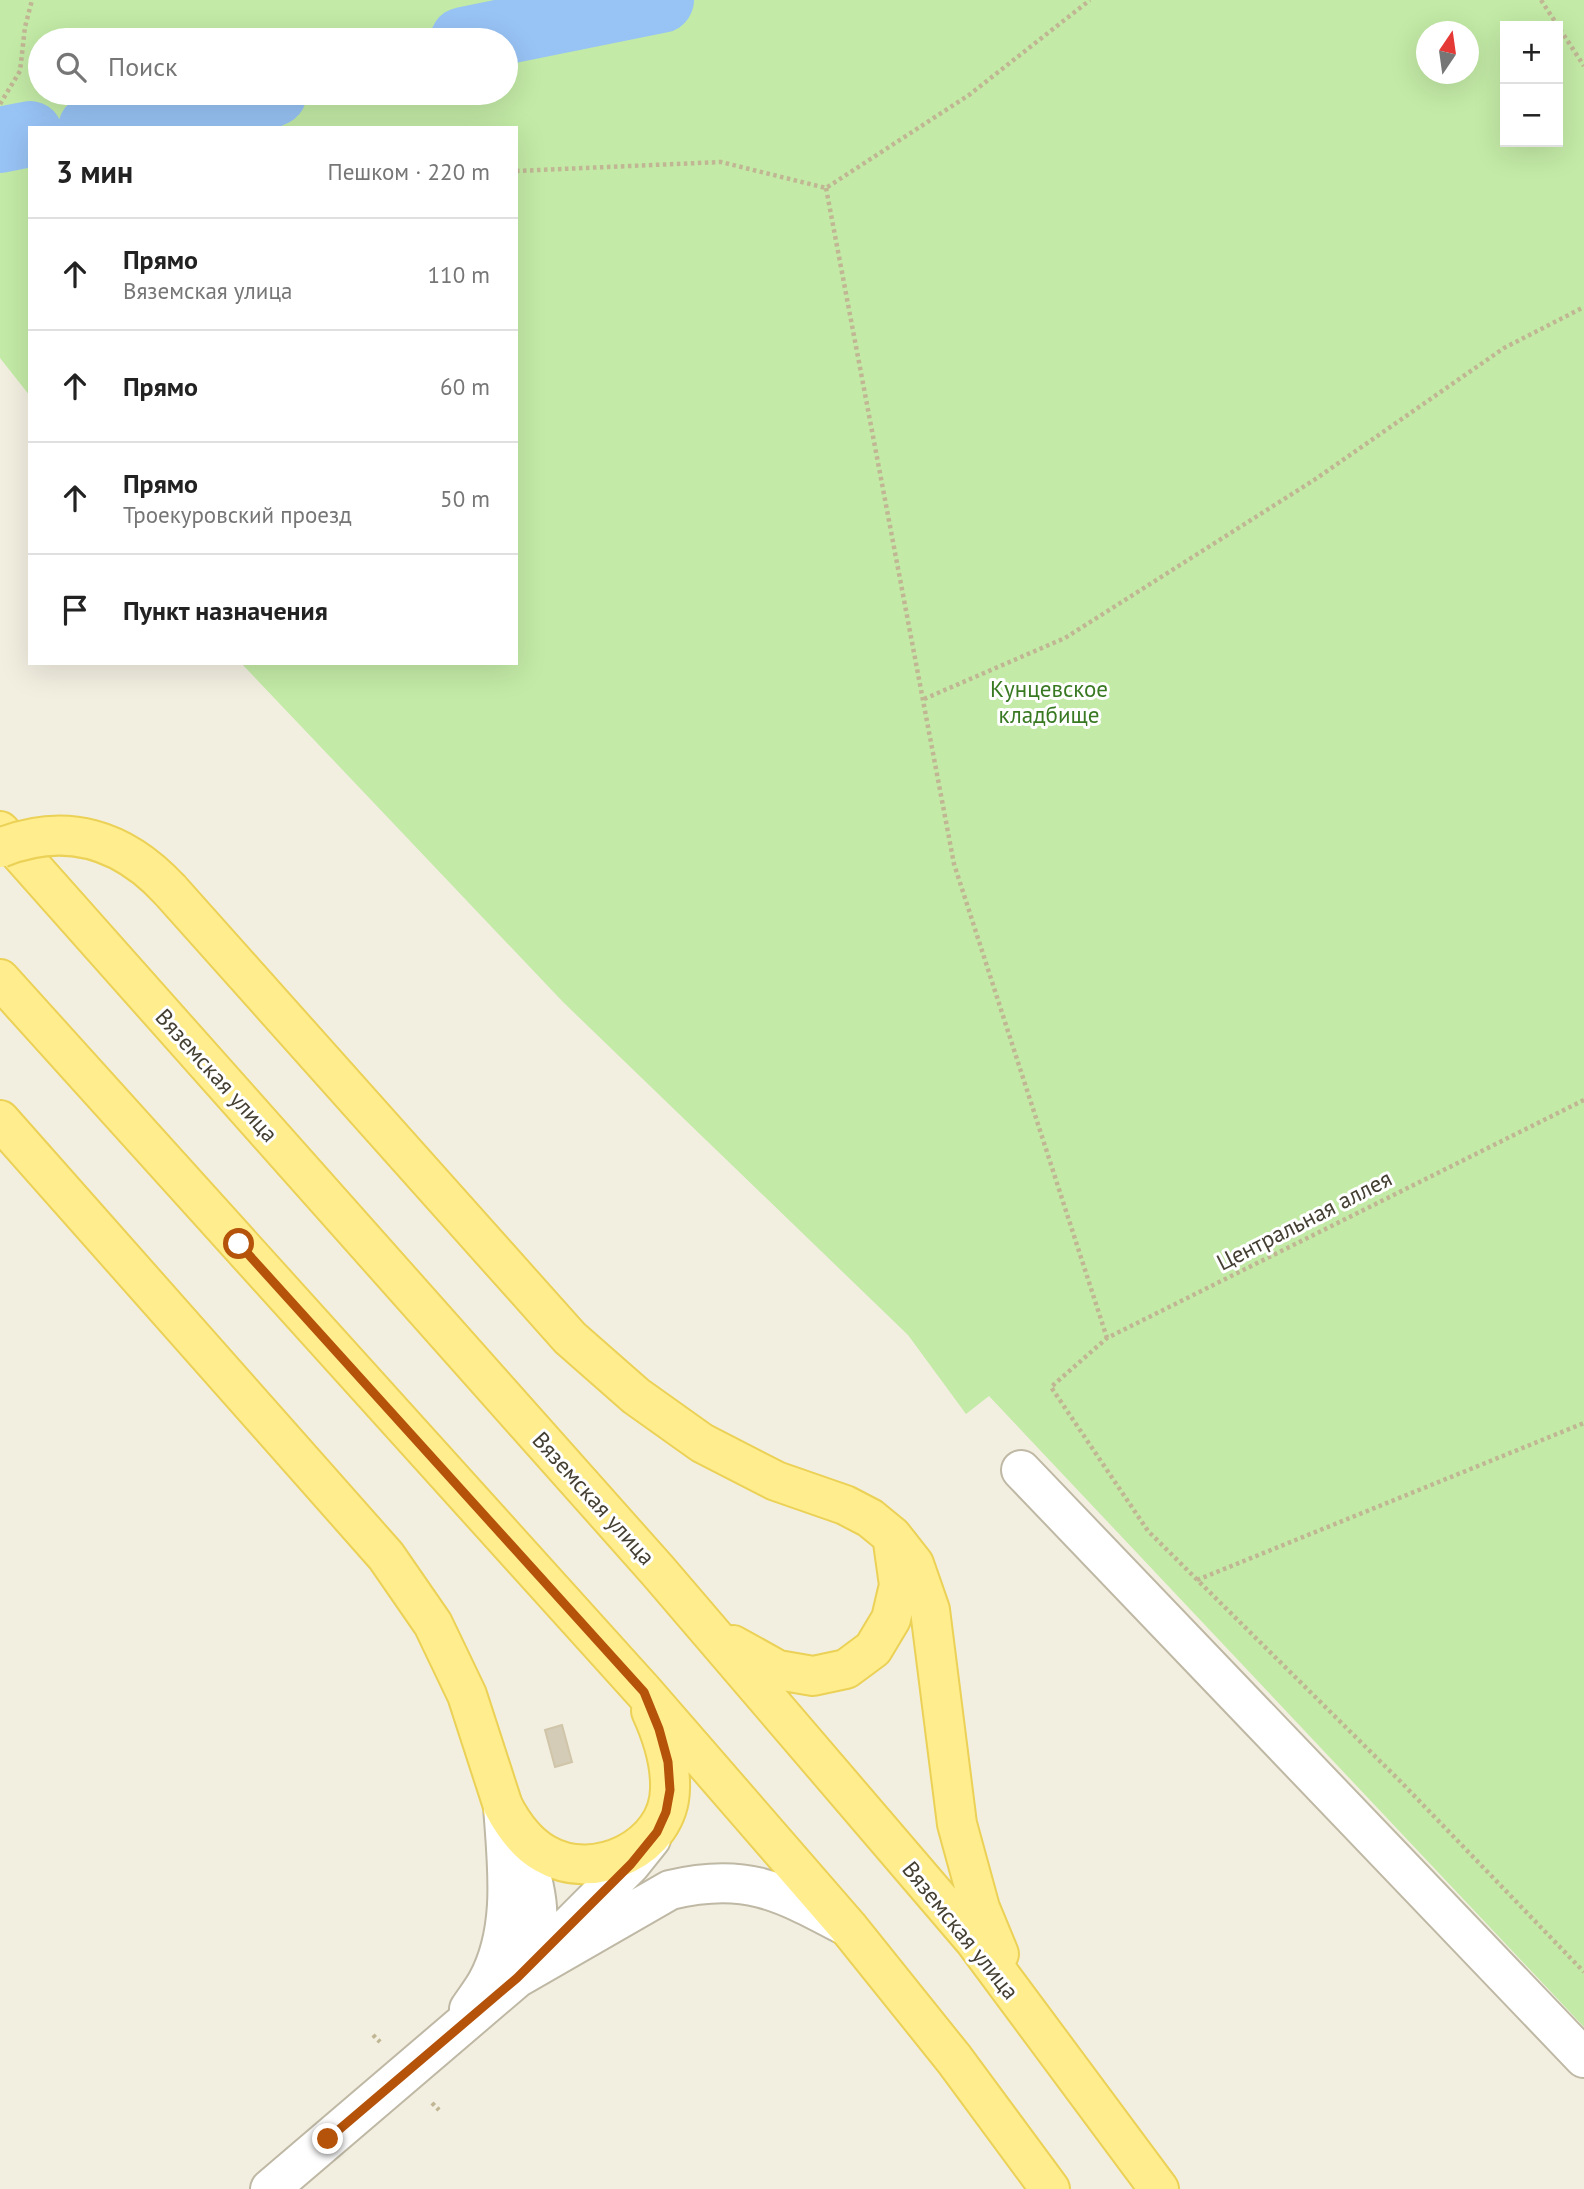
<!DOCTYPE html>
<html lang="ru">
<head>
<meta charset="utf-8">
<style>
  body { margin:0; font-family:"PT Sans",sans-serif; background:#f6f6f6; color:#222 }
  .controls { position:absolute; right:21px; top:21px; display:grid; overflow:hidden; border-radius:0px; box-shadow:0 7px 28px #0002 }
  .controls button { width:63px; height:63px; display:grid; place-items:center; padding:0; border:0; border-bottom:2px solid #e0e0e0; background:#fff; color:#222; font:35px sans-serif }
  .compass { position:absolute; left:1416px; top:21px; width:63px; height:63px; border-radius:50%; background:#fff; box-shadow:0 7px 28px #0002; rotate:13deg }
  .stop { position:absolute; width:21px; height:21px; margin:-16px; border:5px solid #b45309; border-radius:50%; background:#fff }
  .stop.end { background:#b45309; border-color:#fff; box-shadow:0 2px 7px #0008 }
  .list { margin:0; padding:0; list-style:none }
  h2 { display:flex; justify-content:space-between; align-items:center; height:91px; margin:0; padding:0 28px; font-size:30px }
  h2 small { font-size:23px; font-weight:400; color:#767676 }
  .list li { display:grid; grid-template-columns:46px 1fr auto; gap:21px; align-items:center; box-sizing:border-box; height:112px; padding:0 28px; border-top:2px solid #e0e0e0 }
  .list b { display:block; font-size:26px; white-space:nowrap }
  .list p { margin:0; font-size:23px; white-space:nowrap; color:#767676 }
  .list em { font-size:23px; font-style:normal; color:#767676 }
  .icon { flex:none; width:38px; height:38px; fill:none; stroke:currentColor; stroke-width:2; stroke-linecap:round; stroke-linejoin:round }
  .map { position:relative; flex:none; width:1584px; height:2189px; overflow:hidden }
  .search { position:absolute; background:#fff; box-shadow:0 7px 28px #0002; left:28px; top:28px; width:490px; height:77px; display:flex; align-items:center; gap:18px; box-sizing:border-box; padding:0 24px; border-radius:38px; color:#767676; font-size:26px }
  .panel { position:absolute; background:#fff; box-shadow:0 7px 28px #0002; left:28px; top:126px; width:490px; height:539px; border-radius:0px }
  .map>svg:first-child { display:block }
  .green { fill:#c3eaa6; fill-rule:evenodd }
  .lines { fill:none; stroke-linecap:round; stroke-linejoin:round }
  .river { stroke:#98c3f5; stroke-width:66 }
  .building { fill:#d4ccb6; stroke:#d0c5a9; stroke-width:2 }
  .minor-casing { stroke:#beb8a4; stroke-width:42 }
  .major-casing { stroke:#ebd156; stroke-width:42 }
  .path { stroke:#c1b694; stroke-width:4.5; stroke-dasharray:3.5 3.5; stroke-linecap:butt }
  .minor { stroke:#fff; stroke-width:38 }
  .major { stroke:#ffed8e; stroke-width:38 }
  .major-bridge-casing { stroke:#ebd156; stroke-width:42; stroke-linecap:butt }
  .major-bridge { stroke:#ffed8e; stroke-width:38 }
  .route { stroke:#b45309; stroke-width:9 }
  .labels { text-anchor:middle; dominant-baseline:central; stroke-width:6; stroke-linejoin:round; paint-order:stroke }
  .park-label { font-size:23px; fill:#387922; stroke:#fff }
  .street-label { font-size:23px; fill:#443f32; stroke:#fff }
</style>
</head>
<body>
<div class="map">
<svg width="1584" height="2189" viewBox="0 0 1584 2189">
  <rect width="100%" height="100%" fill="#f2efe1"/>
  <path class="green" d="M0 0H1584V2027L989 1396 966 1414 908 1335 563 1002 241 663H516V128H30V396L0 358ZM1505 26H1558V142H1505ZM1426 32H1468V74H1426ZM506 40V93H40V40Z"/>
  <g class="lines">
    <path class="river" d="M463 40 661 0
      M91 128C135 123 179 118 222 108 240 104 257 102 274 93
      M0 140 30 134"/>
  </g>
  <path class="building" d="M562 1725 572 1762 555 1767 545 1730Z"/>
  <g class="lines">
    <defs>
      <path id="minor" d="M1021 1470 1584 2058
        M555 1940 631 1864 651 1839
        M521 1970C528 1954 536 1939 537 1921 539 1901 530 1869 523 1849
        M469 2009C475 2000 482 1991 487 1982 516 1929 507 1864 503 1806
        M270 2189 517 1978 670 1890C746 1872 780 1891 846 1926"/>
      <path id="major" d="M0 831 658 1571 974 1940 1159 2189
        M170 890 570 1338 636 1396 702 1443 776 1481 845 1505 870 1518 892 1536 914 1564 930 1610 957 1824 980 1908 999 1954
        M0 979 644 1692 848 1927 954 2059 1050 2189
        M0 1120 386 1556 433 1624 467 1695 503 1806C513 1825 527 1844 545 1854 594 1883 669 1848 670 1789 671 1762 662 1735 651 1711
        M733 1645 778 1670 813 1676 846 1669 873 1649 891 1619 899 1585 893 1542"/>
    </defs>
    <use href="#minor" class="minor-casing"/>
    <use href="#major" class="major-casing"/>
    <path class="path" d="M1541 0 1584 66
      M0 104 20 71 25 27 32 0
      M516 171 721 162 826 188 969 95 1090 0
      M826 188 954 864 1107 1338
      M924 699 1065 638 1314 480 1504 348 1584 307
      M1584 1100 1107 1338 1051 1387 1148 1531 1400 1781 1584 1972
      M1197 1580 1584 1423
      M373 2035 380 2042
      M432 2103 439 2110"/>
    <use href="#minor" class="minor"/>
    <use href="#major" class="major"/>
    <defs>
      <path id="major-bridge" d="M0 848C66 821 123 839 170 890"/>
    </defs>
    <use href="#major-bridge" class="major-bridge-casing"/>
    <use href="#major-bridge" class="major-bridge"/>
  </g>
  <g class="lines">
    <path class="route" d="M239 1244 644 1692 659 1729 668 1762 670 1790 666 1812 657 1832 631 1864 517 1978 328 2139"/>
  </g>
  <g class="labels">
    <g class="park-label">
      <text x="1049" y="688">Кунцевское<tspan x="1049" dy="26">кладбище</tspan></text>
    </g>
    <g class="street-label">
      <text transform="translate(217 1075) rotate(48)">Вяземская улица</text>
      <text transform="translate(1304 1220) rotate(-27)">Центральная аллея</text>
      <text transform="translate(594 1498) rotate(48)">Вяземская улица</text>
      <text transform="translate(961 1930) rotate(51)">Вяземская улица</text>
    </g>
  </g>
</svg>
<div class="controls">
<button>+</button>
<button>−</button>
</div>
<svg class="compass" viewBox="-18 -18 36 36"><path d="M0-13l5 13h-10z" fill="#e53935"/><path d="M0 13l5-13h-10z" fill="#767676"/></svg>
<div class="stop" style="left:239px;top:1244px"></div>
<div class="stop end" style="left:328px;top:2139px"></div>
<div class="search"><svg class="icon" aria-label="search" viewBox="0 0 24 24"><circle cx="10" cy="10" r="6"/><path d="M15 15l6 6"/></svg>Поиск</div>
<section class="panel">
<h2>3 мин<small>Пешком · 220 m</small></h2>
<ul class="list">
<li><svg class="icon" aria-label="ahead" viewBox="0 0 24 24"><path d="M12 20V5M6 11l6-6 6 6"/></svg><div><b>Прямо</b><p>Вяземская улица</p></div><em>110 m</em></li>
<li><svg class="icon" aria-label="ahead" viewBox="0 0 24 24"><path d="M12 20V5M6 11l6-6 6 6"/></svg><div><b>Прямо</b></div><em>60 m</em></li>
<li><svg class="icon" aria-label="ahead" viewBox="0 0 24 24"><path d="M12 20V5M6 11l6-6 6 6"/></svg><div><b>Прямо</b><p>Троекуровский проезд</p></div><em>50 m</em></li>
<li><svg class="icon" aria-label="arrive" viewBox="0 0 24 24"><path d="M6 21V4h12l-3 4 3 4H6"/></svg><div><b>Пункт назначения</b></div></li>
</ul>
</section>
</div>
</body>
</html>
